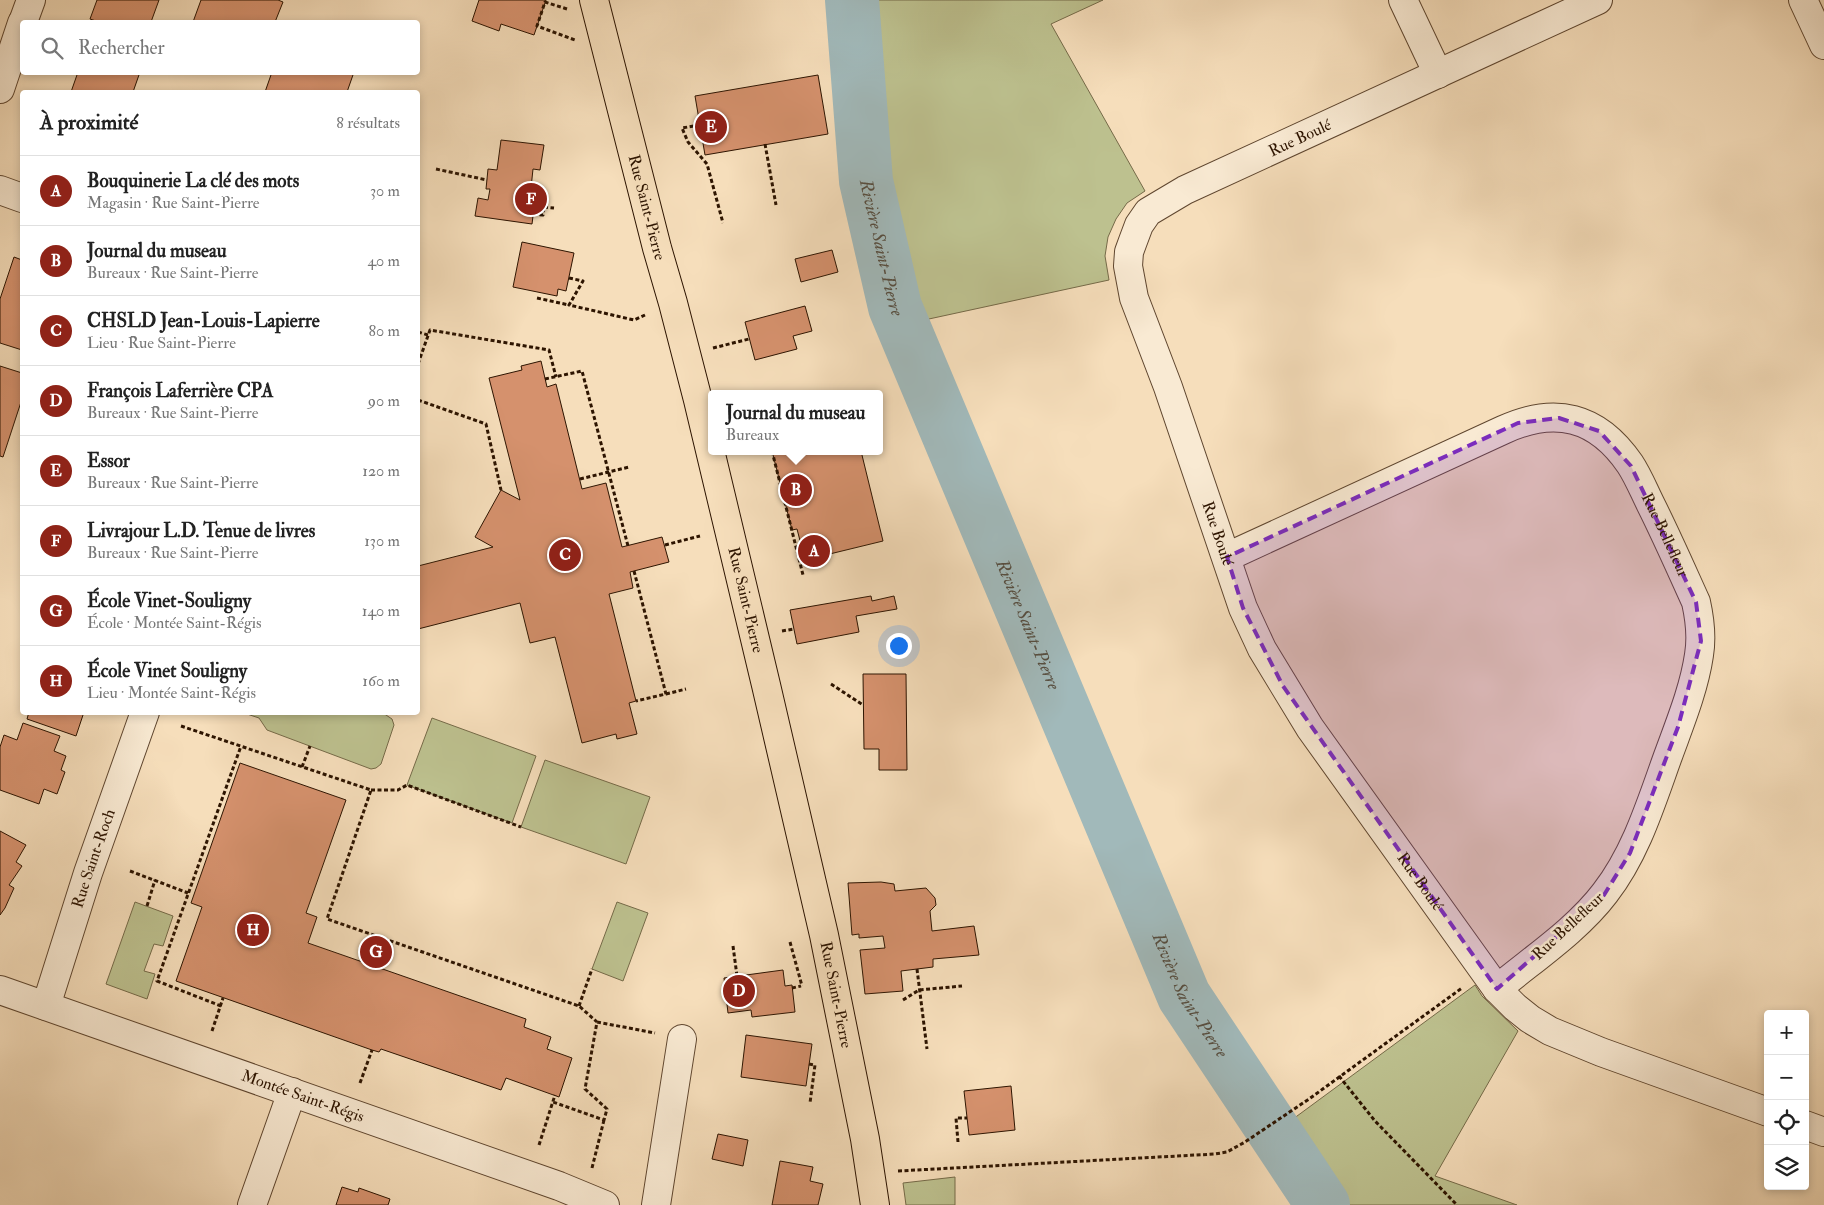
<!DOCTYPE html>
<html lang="fr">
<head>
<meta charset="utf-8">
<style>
  body { margin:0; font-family:"IM FELL Double Pica",serif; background:#f6f6f6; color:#222 }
  .controls { position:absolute; right:15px; bottom:15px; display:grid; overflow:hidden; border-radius:5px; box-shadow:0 2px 8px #0003 }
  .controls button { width:45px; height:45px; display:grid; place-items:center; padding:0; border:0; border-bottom:1px solid #e0e0e0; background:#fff; color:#222; font:25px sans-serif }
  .you { position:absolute; left:898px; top:645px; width:18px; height:18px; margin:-12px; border:4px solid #fff; border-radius:50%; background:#1a73e8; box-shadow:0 0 0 8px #1a73e833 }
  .badge { display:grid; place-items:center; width:32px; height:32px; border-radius:50%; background:#8f2418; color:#fff; font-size:16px; font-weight:700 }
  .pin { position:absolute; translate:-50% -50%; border:2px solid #fff; box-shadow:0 1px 5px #0006 }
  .popup { position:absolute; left:708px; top:390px; width:175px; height:65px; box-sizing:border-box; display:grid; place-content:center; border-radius:5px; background:#fff; filter:drop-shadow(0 1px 4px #0005); font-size:16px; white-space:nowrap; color:#767676 }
  .popup b { font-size:19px; color:#222 }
  .popup::after { content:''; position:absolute; left:50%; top:100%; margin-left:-10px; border:10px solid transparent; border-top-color:#fff }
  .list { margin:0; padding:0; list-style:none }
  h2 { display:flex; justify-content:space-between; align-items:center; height:65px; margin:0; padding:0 20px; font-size:21px }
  h2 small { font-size:16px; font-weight:400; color:#767676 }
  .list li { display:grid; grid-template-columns:32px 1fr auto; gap:15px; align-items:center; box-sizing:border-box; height:70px; padding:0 20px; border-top:1px solid #e0e0e0 }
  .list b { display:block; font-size:19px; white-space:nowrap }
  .list p { margin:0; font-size:16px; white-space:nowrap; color:#767676 }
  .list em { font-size:16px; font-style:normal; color:#767676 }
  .icon { flex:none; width:28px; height:28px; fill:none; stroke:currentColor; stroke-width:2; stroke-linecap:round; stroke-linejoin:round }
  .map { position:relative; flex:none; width:1824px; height:1205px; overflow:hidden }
  .search { position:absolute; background:#fff; box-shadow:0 2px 8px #0003; left:20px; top:20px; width:400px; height:55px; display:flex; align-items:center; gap:12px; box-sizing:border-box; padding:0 18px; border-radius:5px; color:#767676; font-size:19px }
  .panel { position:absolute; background:#fff; box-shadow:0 2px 8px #0003; left:20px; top:90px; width:400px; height:625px; border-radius:5px }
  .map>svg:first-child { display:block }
  .green { fill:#bdc18f; stroke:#756a48 }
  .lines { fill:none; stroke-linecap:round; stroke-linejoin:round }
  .river { stroke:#a1b9ba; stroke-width:54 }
  .building { fill:#d5916d; stroke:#2d1400 }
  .minor-casing { stroke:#5f462f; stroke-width:30 }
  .major-casing { stroke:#2d1400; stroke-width:30 }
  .path { stroke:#2d1400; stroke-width:3; stroke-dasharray:4 2.5; stroke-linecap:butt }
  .minor { stroke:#f9ead3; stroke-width:28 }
  .major { stroke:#f6debb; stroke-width:28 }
  .marked { fill:#7b2cbf; fill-opacity:0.2; stroke:#7b2cbf; stroke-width:4; stroke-dasharray:10 6; stroke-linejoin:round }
  .labels { text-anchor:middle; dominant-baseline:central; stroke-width:5; stroke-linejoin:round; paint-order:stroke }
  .street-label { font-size:16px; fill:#2d1400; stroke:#f9ead3 }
  .water-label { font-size:18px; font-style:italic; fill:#564e41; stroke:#f9ead3 }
</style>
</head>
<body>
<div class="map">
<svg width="1824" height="1205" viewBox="0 0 1824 1205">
  <rect width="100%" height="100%" fill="#f6debb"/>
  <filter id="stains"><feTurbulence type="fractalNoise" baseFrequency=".004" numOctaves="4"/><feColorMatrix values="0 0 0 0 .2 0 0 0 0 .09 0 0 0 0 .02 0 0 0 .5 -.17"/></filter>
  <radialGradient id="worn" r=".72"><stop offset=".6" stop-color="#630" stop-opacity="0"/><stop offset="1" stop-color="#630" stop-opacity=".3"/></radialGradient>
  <path class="green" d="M872 0H1103L1051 24 1145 191 1127 203 1116 219 1108 237 1105 256 1109 280 915 322 889 175Z
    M244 713H383L392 719 394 725 381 764 376 768 371 769 267 730 259 718Z
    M432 718 536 756 512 823 407 785Z
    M545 760 650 797 626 864 521 827Z
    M135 902 173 916 163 946 154 944 144 971 155 974 147 999 106 984Z
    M617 902 648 913 623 981 592 969Z
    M1475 985 1482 996 1518 1031 1435 1176 1517 1205H1349L1293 1119Z
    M955 1177V1205H906L903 1183Z"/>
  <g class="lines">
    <path class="river" id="s1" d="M852 0 866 181 895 307 1184 996 1323 1205"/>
  </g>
  <path class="building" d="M97 0H159L151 22H99L90 19Z
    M201 0H278L283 2 275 22H193Z
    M479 0H546L534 35 501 24 499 31 472 21Z
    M78 72H140L133 92H71Z
    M272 72H354L347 92H265Z
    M818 75 828 134 705 155 695 96Z
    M501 140 544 145 540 170 533 169 531 188 540 190 538 209 534 208 532 224 475 216 478 198 488 200 490 189H486L488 169 497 170Z
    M522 242 574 253 566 291 558 289 557 296 513 287Z
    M832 250 838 272 801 282 795 259Z
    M14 257 22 260V350L0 343V299Z
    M805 306 812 331 793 336 797 349 755 360 745 322Z
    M541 361 547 387 556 384 582 489 606 483 622 547 662 537 669 562 630 572 633 588 609 594 636 701 629 703 637 734 617 739 616 734 582 743 555 637 530 643 520 603 418 629V566L493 547 475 537 501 490 520 500 489 378 522 370 521 366Z
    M0 366 22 373V399L3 457 0 456Z
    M772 451H861L883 541 805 560 797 529 792 530Z
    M871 596 872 601 894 596 897 609 856 616 859 632 797 644 790 610Z
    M863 674H906L907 770H879V749H864Z
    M29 712H84L76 736 27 719Z
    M23 723 60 736 54 751 66 756 61 770 65 772 57 794 44 789 39 804 0 790V747L4 735 17 740Z
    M240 763 346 800 306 913 317 917 308 943 526 1019 524 1027 551 1037 547 1049 572 1058 559 1097 506 1078 501 1090 381 1049 379 1052 372 1050 176 981 202 907 191 903Z
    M0 831 26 845 16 862 22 866 9 885 14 888 5 908 0 915Z
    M881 882 894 884 895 891 926 888 935 898 936 905 930 911 932 931 974 926 979 955 933 959V967L901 971 903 991 865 994 860 950 885 948 883 936 859 938V934L852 935 848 883Z
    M783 970 785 986 792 985 795 1012 752 1017 751 1010 728 1013 724 978Z
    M746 1035 812 1044 806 1086 741 1077Z
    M1011 1086 1015 1130 969 1135 964 1091Z
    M718 1134 748 1140 743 1166 712 1159Z
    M780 1161 813 1167 810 1181 823 1184 818 1205H772Z
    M342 1187 358 1192 359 1188 390 1199 388 1205H336Z"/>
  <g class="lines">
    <defs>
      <g id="minor">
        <path d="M1403 0 1438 74"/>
        <path id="s2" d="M1598 0 1185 190 1148 212 1139 225 1133 241 1129 252 1128 266 1134 298 1168 387 1243 608 1262 649 1310 728 1497 989 1515 1007 1530 1019 1550 1031 1601 1052 1768 1112"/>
        <path d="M1803 0 1824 45"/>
        <path d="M23 22 31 0"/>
        <path d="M0 89 22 23"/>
        <path d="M0 190 22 198"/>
        <path id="s3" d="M1227 557 1503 430C1555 406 1597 416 1630 464 1638 476 1644 491 1651 505 1667 537 1681 569 1696 602 1700 620 1702 637 1699 655 1694 689 1680 723 1668 756 1651 803 1636 853 1605 893 1577 930 1533 959 1497 989"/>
        <path id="s4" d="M0 990 559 1186 605 1205"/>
        <path id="s5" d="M46 1006 88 873 145 712"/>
        <path d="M1805 1125 1824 1132"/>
        <path d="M252 1205 292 1092"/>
        <path d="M656 1205 682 1039"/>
      </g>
      <g id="major">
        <path id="s6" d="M594 0 657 248 673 303 698 400 766 685 824 935 865 1139 875 1205"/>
      </g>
    </defs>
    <use href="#minor" class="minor-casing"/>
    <use href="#major" class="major-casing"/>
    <path class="path" d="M567 9 545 2 537 26 575 40
      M700 125 682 128 688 142 707 164 723 223
      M765 144 776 205
      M436 169 487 180
      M544 207 554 208
      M533 214 543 215 544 198H539
      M569 278 583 281 569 305 634 320 645 315
      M537 298 569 305
      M418 332 428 335
      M713 348 749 339
      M418 364 430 330 549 350 556 377
      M545 379 582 371 628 546
      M418 400 486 424 501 490
      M772 451 803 575
      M580 479 629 467
      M665 545 700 536
      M634 571 666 694 636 701
      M782 631 794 629
      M831 684 863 705
      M666 694 686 689
      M181 726 371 790 327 919 579 1006 597 1022 585 1089 607 1109 604 1120 553 1102
      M302 767 310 746
      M371 790H398L407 785 521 827
      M130 871 188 893
      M147 906 155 880
      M790 942 802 986
      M733 946 737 976
      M917 969 927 1049
      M792 988 801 986
      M903 1000 919 990 962 986
      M221 1006 157 981 241 746
      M579 1006 592 969
      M597 1022 655 1033
      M212 1031 223 998
      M809 1064 815 1065 810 1103
      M1339 1076 1375 1121 1457 1205
      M360 1083 372 1050
      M958 1142 956 1118H967
      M539 1145 555 1095
      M592 1168 604 1120
      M898 1171 1215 1154 1227 1152 1245 1142 1309 1099 1462 988"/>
    <use href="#minor" class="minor"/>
    <use href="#major" class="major"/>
  </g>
  <path class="marked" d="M1559 418 1599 431 1631 466 1696 602 1701 641 1678 727 1630 853 1604 895 1497 989 1283 686 1243 608 1227 557 1518 423Z"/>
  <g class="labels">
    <g class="street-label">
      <text transform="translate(1300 138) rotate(-25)">Rue Boulé</text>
      <text stroke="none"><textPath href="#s6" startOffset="214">Rue Saint-Pierre</textPath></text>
      <text stroke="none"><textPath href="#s2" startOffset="839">Rue Boulé</textPath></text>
      <text stroke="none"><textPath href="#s3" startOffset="529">Rue Bellefleur</textPath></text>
      <text stroke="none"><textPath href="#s6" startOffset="619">Rue Saint-Pierre</textPath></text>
      <text stroke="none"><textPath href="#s5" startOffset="155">Rue Saint-Roch</textPath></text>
      <text stroke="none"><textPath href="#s2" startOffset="1244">Rue Boulé</textPath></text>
      <text transform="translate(1568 926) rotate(-43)">Rue Bellefleur</text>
      <text stroke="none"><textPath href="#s6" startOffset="1024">Rue Saint-Pierre</textPath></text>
      <text stroke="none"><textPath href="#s4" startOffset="321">Montée Saint-Régis</textPath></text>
    </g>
    <g class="water-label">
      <text stroke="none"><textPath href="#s1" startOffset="250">Rivière Saint-Pierre</textPath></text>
      <text stroke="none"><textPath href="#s1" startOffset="655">Rivière Saint-Pierre</textPath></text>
      <text stroke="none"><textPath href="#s1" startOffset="1060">Rivière Saint-Pierre</textPath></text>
    </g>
  </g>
  <rect width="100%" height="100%" filter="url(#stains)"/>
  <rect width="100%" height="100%" fill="url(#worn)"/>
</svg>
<div class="controls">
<button>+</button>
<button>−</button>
<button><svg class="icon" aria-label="locate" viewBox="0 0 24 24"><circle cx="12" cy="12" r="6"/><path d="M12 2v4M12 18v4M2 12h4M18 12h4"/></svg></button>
<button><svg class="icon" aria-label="layers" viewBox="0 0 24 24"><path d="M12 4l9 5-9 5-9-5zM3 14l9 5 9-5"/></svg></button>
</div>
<div class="you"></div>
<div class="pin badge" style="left:814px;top:551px">A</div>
<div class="pin badge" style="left:796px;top:490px">B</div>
<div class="popup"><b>Journal du museau</b>Bureaux</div>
<div class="pin badge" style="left:565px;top:555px">C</div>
<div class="pin badge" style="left:739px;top:991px">D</div>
<div class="pin badge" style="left:711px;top:127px">E</div>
<div class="pin badge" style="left:531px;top:199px">F</div>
<div class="pin badge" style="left:376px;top:952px">G</div>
<div class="pin badge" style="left:253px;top:930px">H</div>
<div class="search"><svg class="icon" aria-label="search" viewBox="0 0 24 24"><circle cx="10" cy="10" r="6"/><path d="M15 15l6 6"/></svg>Rechercher</div>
<section class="panel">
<h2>À proximité<small>8 résultats</small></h2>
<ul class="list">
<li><span class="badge">A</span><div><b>Bouquinerie La clé des mots</b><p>Magasin · Rue Saint-Pierre</p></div><em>30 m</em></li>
<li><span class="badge">B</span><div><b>Journal du museau</b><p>Bureaux · Rue Saint-Pierre</p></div><em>40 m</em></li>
<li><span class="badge">C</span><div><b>CHSLD Jean-Louis-Lapierre</b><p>Lieu · Rue Saint-Pierre</p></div><em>80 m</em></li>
<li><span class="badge">D</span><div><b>François Laferrière CPA</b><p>Bureaux · Rue Saint-Pierre</p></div><em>90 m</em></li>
<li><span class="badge">E</span><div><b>Essor</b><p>Bureaux · Rue Saint-Pierre</p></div><em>120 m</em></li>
<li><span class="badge">F</span><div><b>Livrajour L.D. Tenue de livres</b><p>Bureaux · Rue Saint-Pierre</p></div><em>130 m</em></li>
<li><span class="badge">G</span><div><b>École Vinet-Souligny</b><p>École · Montée Saint-Régis</p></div><em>140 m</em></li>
<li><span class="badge">H</span><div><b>École Vinet Souligny</b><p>Lieu · Montée Saint-Régis</p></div><em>160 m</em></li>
</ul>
</section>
</div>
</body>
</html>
